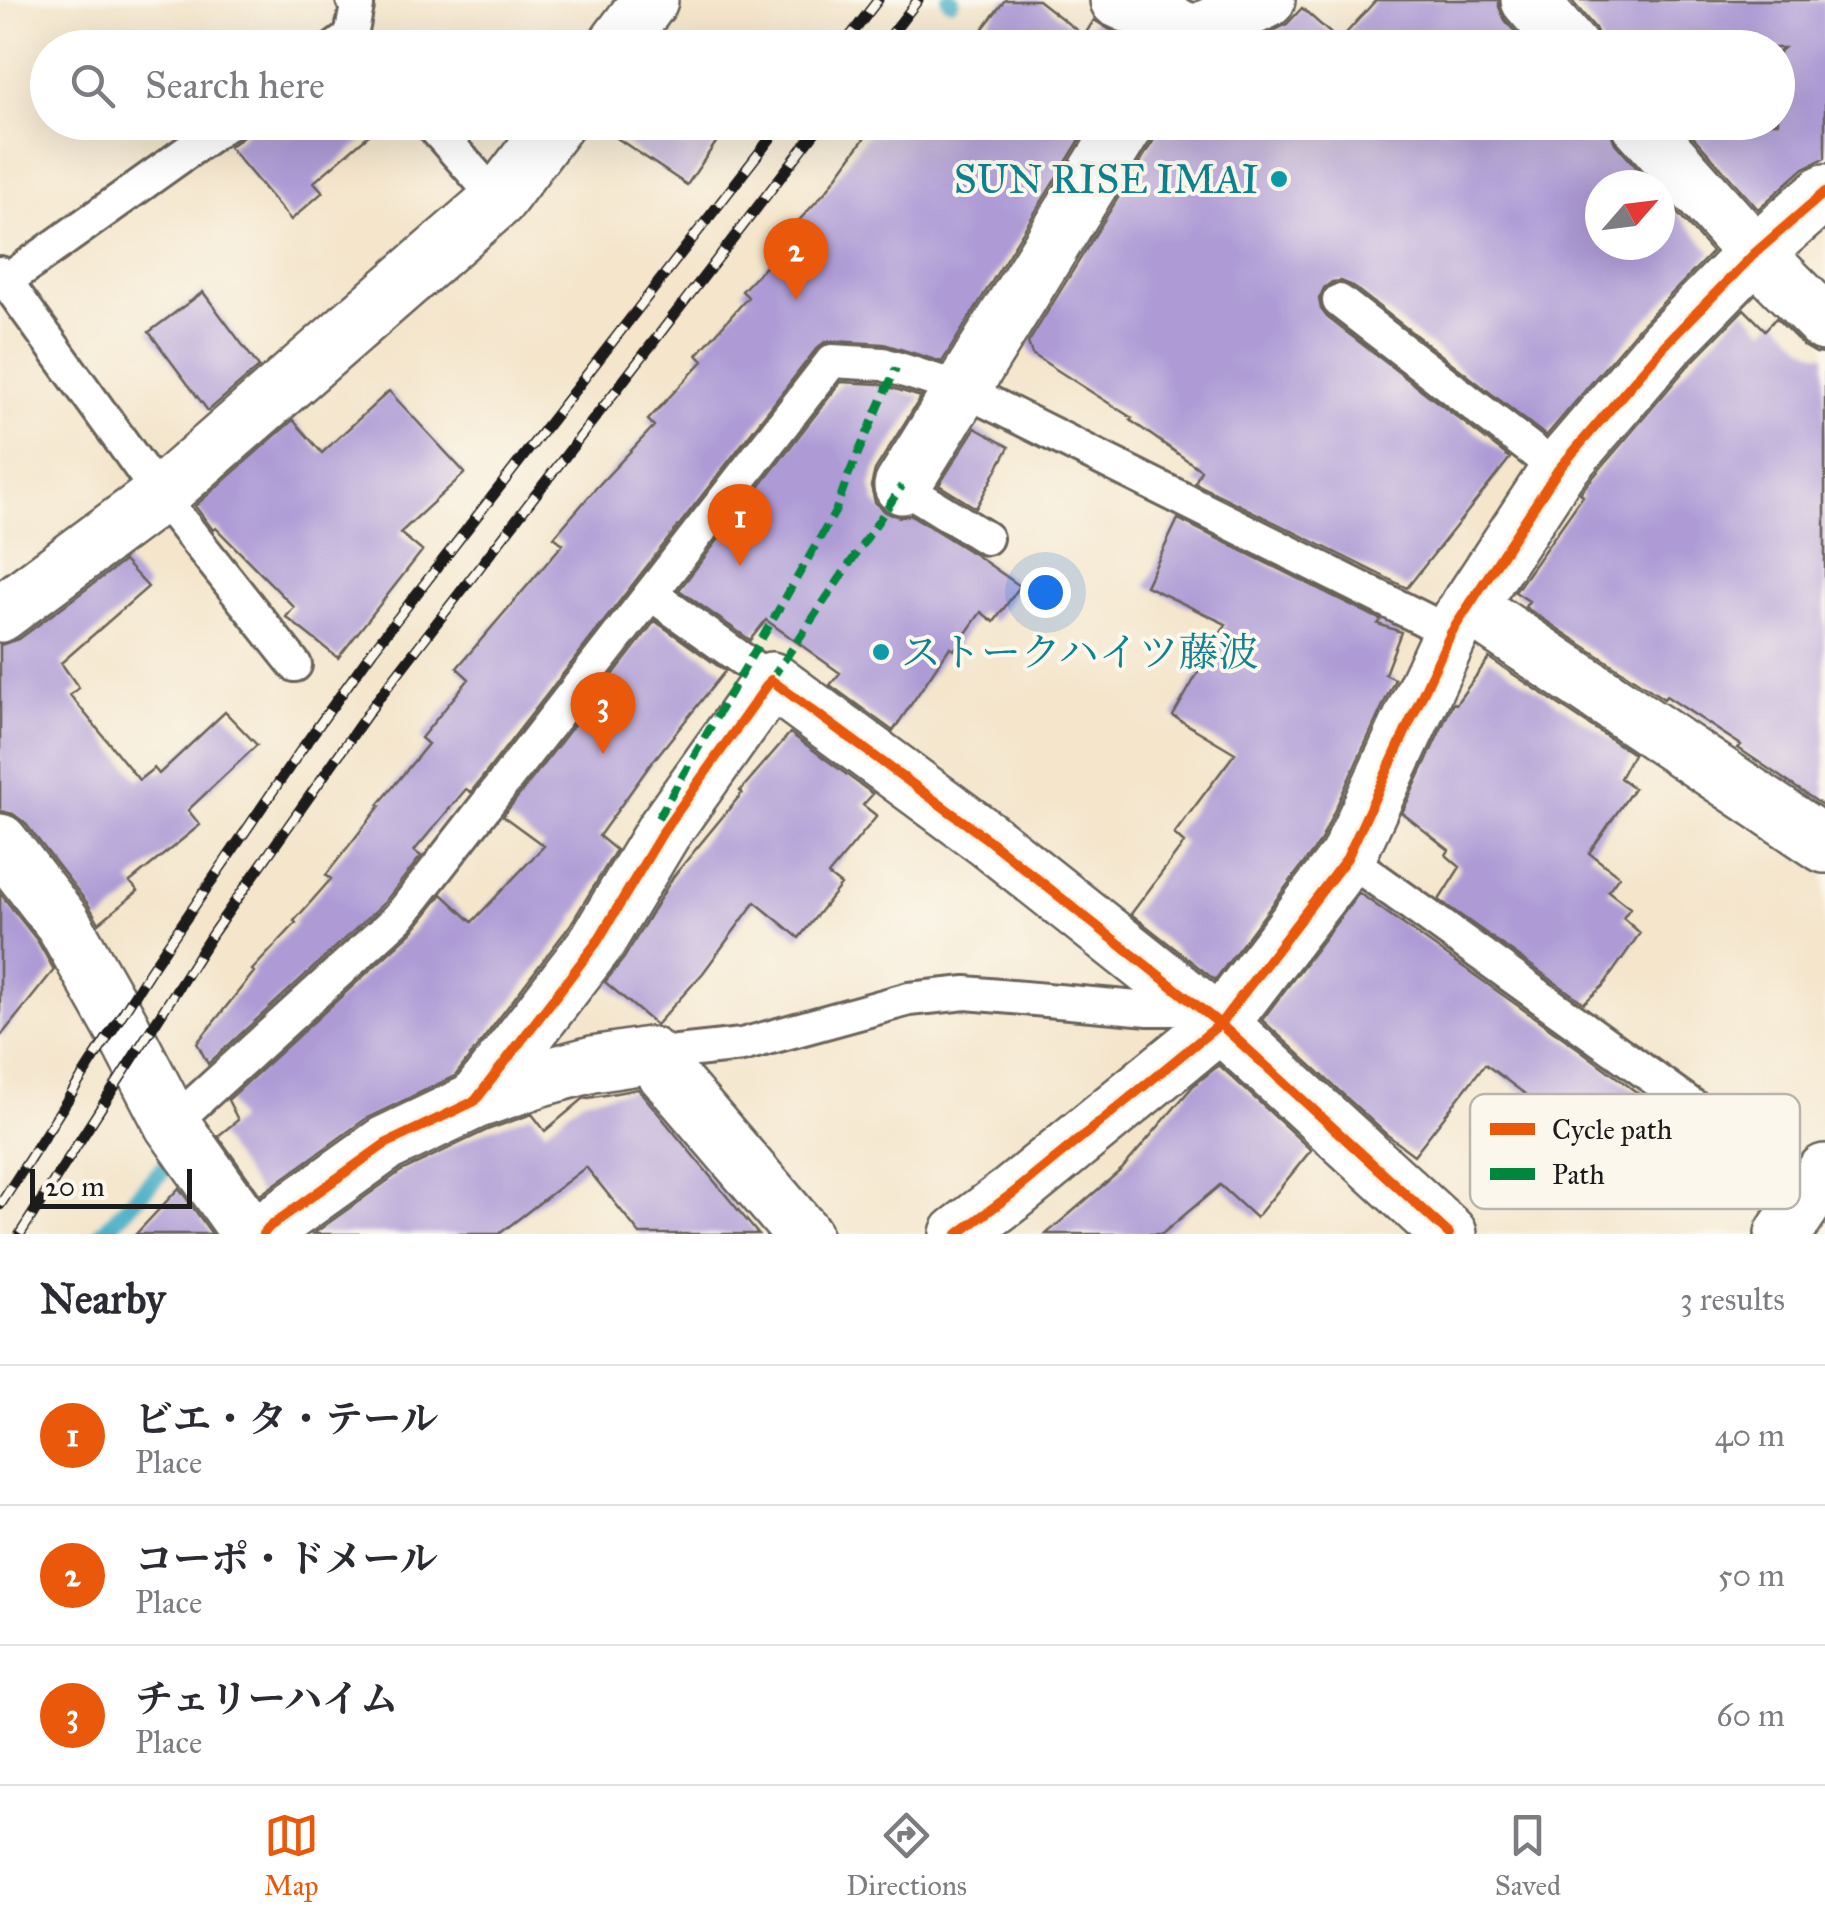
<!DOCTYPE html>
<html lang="en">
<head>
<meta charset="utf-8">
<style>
  body { margin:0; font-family:"IM FELL Great Primer","Noto Serif JP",serif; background:#f7f7f7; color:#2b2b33 }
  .compass { position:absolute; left:1585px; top:170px; width:90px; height:90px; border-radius:50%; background:#fff; box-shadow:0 10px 40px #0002; rotate:62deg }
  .scale { position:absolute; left:30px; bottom:25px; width:162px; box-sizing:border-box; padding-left:10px; border:5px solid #1c1c1c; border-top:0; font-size:28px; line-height:35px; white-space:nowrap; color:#1c1c1c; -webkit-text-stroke:8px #fbf7ec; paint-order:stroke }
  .you { position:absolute; left:1045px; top:592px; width:35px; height:35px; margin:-25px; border:8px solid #fff; border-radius:50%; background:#1a73e8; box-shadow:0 0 0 15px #1a73e833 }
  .badge { display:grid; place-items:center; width:65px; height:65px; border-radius:50%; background:#ea580c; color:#fff; font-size:32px; font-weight:700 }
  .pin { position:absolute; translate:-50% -82px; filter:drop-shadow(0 2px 5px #0008) }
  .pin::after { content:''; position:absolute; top:52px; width:35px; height:30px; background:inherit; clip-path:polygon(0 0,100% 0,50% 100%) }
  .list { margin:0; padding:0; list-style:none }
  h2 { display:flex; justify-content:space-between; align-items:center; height:130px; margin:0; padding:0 40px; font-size:42px }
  h2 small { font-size:32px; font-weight:400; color:#7c7c81 }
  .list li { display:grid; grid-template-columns:65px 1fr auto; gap:30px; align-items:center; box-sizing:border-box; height:140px; padding:0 40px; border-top:2px solid #e1e1e2 }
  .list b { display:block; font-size:38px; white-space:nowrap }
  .list p { margin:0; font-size:32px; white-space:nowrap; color:#7c7c81 }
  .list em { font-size:32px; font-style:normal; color:#7c7c81 }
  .icon { flex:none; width:55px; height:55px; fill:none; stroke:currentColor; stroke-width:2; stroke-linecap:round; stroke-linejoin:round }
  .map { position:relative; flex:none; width:1825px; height:1234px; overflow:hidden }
  .search { position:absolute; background:#fff; box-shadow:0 10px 40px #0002; left:30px; right:30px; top:30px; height:110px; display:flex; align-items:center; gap:25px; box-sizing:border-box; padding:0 35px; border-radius:55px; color:#7c7c81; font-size:38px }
  .sheet { height:550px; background:#fff }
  nav { display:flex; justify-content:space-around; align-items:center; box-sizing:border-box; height:140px; border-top:2px solid #e1e1e2; background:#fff; font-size:28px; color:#7c7c81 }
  nav a { display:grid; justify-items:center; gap:5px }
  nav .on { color:#ea580c }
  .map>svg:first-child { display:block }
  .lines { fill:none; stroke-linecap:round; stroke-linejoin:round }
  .stream { stroke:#44adc4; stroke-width:18 }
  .building { fill:#ae9bd6 }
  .lane-casing { stroke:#686259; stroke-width:38 }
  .street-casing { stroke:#686259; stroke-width:60 }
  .lane { stroke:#fff; stroke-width:32 }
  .street { stroke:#fff; stroke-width:55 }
  .rail-casing { stroke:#1c1c1c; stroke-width:11 }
  .rail { stroke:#fbf7ec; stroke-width:8; stroke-dasharray:22; stroke-linecap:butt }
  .quiet { stroke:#00873e; stroke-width:8; stroke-dasharray:15 8; stroke-linecap:butt }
  .cycleway-casing { stroke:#fbf7ec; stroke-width:16 }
  .cycleway { stroke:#e8590c; stroke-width:10 }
  .culture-dot { fill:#0f9aa8; stroke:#fbf7ec; stroke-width:4 }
  .labels { text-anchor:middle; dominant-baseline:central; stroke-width:8; stroke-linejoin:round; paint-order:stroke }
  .culture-label { font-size:40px; fill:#0d838f; stroke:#fbf7ec; text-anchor:end }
  .key { fill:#fbf7ec; stroke:#b8b5ae; stroke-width:2.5 }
  .key-label { font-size:28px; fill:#1c1c1c }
</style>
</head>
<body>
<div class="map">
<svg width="1825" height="1234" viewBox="0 0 1825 1234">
  <rect width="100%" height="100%" fill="#fbf7ec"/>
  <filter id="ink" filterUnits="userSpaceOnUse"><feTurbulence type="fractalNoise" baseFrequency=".01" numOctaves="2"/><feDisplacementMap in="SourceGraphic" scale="20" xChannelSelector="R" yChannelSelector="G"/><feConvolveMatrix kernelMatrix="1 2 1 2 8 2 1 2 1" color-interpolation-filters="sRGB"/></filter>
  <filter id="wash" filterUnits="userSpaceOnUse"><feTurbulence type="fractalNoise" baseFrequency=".0048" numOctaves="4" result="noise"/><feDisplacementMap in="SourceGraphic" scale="40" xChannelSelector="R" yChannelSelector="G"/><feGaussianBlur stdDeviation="2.25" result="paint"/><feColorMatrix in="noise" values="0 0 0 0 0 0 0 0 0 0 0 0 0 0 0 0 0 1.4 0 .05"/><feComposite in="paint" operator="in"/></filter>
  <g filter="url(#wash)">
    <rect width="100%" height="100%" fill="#f4e5cb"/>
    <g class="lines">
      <path class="stream" d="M950 0H951
        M102 1234 182 1149"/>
    </g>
    <g id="blocks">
      <path class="building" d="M1005 0H1038L1084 36 1094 20 1139 48H993L977 36Z
        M1376 0H1499V7L1505 20 1529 48H1252L1262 37 1287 24 1302 8 1339 41Z
        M1571 0H1825V158L1804 168 1758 209 1688 131 1699 122H1778V53L1784 48H1601V41L1595 28Z
        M255 122H384L314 182 323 192 291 220 229 147 241 138Z
        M593 122H730L687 185Z
        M876 122H1091L942 362 884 344 833 341 825 342 817 348 471 792 466 789 414 851 421 856 384 903 208 1064 197 1043 254 972 252 970 296 923 294 921 331 879 326 875 380 806 378 805 428 744 421 738 469 679 457 668 563 544 554 537 596 488 654 426 648 420 703 361 697 355 748 297 742 291 798 232 793 227 827 190Z
        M1159 122H1607L1615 143 1652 185H1600V245H1660V194L1712 252 1641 325 1546 436 1351 285 1341 281 1332 282 1324 288 1319 299 1321 309 1327 317 1510 458 1407 588 1195 483 1201 470 1130 420 1132 418 1032 354 1028 343 1155 138Z
        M203 292 259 367 208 411 149 332Z
        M1744 309 1765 330 1776 318 1804 346 1816 353 1825 354V807L1738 748 1741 745 1666 696 1664 699 1525 607 1529 601 1515 592 1583 496 1580 493 1583 489 1688 366Z
        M841 382 879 384 921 397 875 470 871 486 875 502 886 513 900 517 911 515 977 556 1020 586 994 622 981 612 954 650 950 647 893 731 830 685 840 673 766 620 750 640 679 590Z
        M389 391 465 473 400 533 422 551 338 658 286 617 294 607 216 528 213 530 195 506 293 420 322 453Z
        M975 428 1009 447 976 508 939 485Z
        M1178 519 1381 620 1378 624 1401 632 1385 674 1395 679 1320 842 1215 980 1131 914 1184 843 1174 834 1235 753 1173 716 1226 624 1146 586Z
        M124 561 148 587 61 663 79 688 70 695 139 780 154 768 159 774 225 712 257 745 188 810 200 825 130 882 138 891 99 923 88 904 25 823 13 814 0 811V645L19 639Z
        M655 621 725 671 650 765 599 836 616 850 571 924 455 1076 367 1118 260 1195 218 1136 238 1120 228 1100 412 932 442 894 472 922 544 846 503 816Z
        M1489 658 1633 754 1620 778 1634 788 1589 853 1619 876 1608 891 1630 908 1623 918 1640 933 1603 986 1584 1003 1439 900 1460 867 1446 855 1449 850 1402 813 1453 703 1456 704Z
        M790 733 873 794 863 805 877 816 828 875 841 885 799 938 755 902 703 973 656 1025 605 982 624 958 673 877 742 793 740 791Z
        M0 893 37 940 54 970 0 1037Z
        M1359 893 1579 1049 1703 1142 1665 1194 1592 1139 1589 1142 1485 1064 1414 1155 1386 1134 1262 1020Z
        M1219 1065 1311 1150 1256 1218 1220 1185 1162 1234H1046L1122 1169 1193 1086Z
        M638 1089 758 1234H640L586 1167 499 1234H313L401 1171 487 1130 532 1114 545 1131 583 1099Z
        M179 1188 212 1234H136Z"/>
    </g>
  </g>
  <g filter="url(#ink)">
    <use href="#blocks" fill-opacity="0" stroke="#686259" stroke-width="2.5"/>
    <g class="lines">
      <defs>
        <path id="lane" d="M335 48 351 36 357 6 353 0
          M429 122 498 200
          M0 273 160 495 295 665
          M6 281 229 122
          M1339 301 1558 470
          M902 486 986 538
          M651 594 771 680
          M1347 858 1811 1191
          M650 1055 742 1045 909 999 966 993 1149 1009H1198
          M172 1124 399 917 832 361 883 364 962 389 1451 633"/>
        <path id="street" d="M1118 0 1194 34 1267 0
          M1529 0 1571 48
          M614 48 650 0
          M1638 122 1755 253 1825 323
          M902 486 1128 122
          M1468 606 1825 845
          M0 614 160 495 498 200 557 122
          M0 842 63 923 119 1022 172 1124 250 1234
          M475 1101 541 1078 593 1064 650 1055 803 1234
          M263 1234 269 1227 385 1144 475 1101 597 942 663 832 771 680 987 839 1220 1024 1449 1234
          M958 1234 1013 1193 1220 1024 1347 858 1451 633 1558 470 1665 345 1755 253 1825 192
          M1783 1234 1825 1172"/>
      </defs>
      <use href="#lane" class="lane-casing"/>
      <use href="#street" class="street-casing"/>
      <use href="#lane" class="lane"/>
      <use href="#street" class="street"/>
      <defs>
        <path id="rail" d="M841 48 878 0
          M881 48 918 0
          M0 1205 152 968 301 750 373 650 783 122
          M20 1234 213 933 378 699 823 122"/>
      </defs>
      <use href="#rail" class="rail-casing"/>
      <use href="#rail" class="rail"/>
      <path class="quiet" d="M771 680 902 486
        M658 818 835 512 848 476 896 368"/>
      <defs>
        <path id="cycleway" d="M263 1234 269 1227 385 1144 475 1101 597 942 663 832 771 680 987 839 1220 1024 1449 1234
          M958 1234 1013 1193 1220 1024 1347 858 1451 633 1558 470 1665 345 1755 253 1825 192"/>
      </defs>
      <use href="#cycleway" class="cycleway-casing"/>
      <use href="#cycleway" class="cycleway"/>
    </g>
  </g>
  <g class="culture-dot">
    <circle cx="1279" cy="179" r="10"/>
    <circle cx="881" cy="652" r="10"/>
  </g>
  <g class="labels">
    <g class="culture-label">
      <text x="1259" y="179">SUN RISE IMAI</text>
      <text x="901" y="652" text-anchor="start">ストークハイツ藤波</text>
    </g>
  </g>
  <rect x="1470" y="1094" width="330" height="115" rx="15" class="key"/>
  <rect x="1490" y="1123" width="45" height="12" fill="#e8590c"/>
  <rect x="1490" y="1168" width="45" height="12" fill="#00873e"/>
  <g class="key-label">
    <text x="1552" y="1139">Cycle path</text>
    <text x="1552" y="1184">Path</text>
  </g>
</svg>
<svg class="compass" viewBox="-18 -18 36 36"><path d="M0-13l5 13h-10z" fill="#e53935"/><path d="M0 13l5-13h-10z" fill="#7c7c81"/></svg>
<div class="scale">20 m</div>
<div class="you"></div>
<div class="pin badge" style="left:740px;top:566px">1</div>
<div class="pin badge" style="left:796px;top:300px">2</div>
<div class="pin badge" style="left:603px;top:754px">3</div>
<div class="search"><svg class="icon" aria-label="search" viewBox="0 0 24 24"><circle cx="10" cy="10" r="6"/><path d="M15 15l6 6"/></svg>Search here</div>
</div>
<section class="sheet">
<h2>Nearby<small>3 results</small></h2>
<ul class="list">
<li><span class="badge">1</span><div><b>ビエ・タ・テール</b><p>Place</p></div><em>40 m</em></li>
<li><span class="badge">2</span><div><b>コーポ・ドメール</b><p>Place</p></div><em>50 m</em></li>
<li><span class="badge">3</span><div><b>チェリーハイム</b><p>Place</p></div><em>60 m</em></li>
</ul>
</section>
<nav>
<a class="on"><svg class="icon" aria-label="map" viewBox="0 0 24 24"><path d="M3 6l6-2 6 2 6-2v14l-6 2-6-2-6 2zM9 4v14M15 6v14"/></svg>Map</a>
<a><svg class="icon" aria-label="directions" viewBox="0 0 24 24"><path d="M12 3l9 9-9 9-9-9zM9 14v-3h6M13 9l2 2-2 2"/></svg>Directions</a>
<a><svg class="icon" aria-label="saved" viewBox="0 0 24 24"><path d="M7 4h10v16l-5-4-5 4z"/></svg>Saved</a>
</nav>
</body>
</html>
